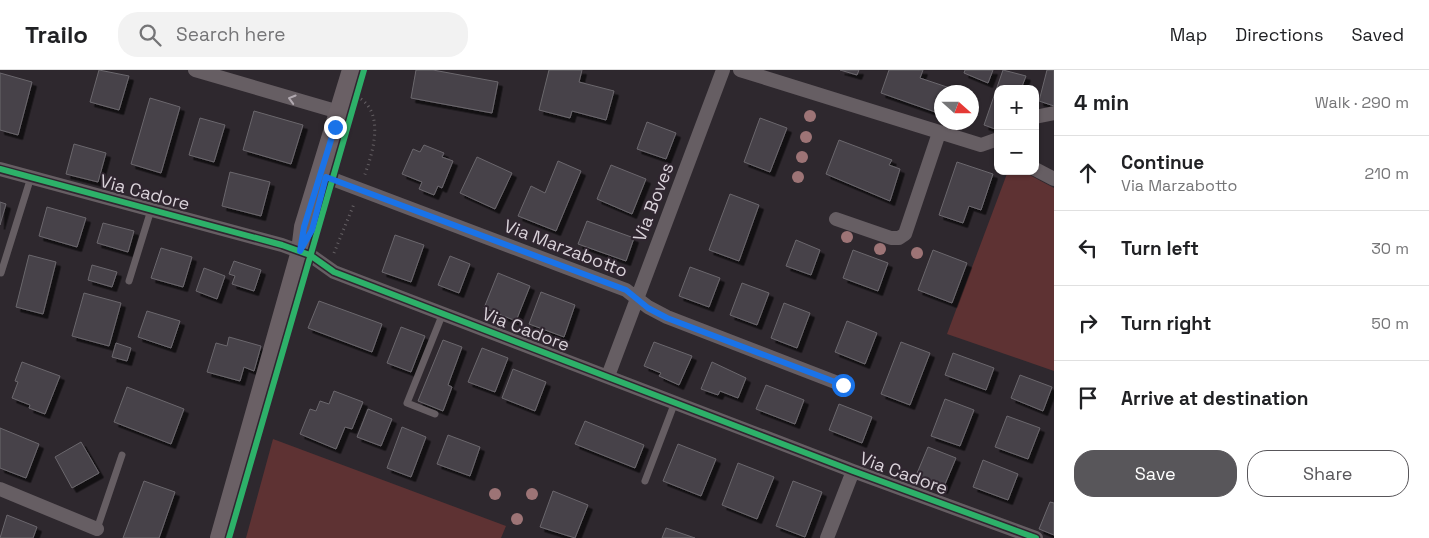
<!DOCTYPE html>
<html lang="en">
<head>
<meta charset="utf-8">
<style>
  body { margin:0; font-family:"Space Grotesk",sans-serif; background:#f2f2f2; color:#202124 }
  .controls { position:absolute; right:15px; top:15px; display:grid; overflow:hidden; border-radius:10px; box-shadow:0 1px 4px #0004 }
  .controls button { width:45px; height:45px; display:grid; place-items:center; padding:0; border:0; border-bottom:1px solid #e0e0e0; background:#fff; color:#202124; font:25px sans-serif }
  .compass { position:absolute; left:934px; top:15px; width:45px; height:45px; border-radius:50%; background:#fff; box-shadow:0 1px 4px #0004; rotate:111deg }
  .stop { position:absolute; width:15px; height:15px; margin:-11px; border:4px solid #1a73e8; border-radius:50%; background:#fff }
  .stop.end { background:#1a73e8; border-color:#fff; box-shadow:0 1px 5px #0008 }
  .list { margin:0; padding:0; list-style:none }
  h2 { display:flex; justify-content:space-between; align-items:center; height:65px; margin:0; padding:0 20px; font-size:21px }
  h2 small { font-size:16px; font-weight:400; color:#757577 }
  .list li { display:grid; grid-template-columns:32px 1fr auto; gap:15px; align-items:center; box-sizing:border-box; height:75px; padding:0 20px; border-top:1px solid #e0e0e0 }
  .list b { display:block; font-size:19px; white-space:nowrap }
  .list p { margin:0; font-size:16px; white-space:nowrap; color:#757577 }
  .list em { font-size:16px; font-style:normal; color:#757577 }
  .actions { display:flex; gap:10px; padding:15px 20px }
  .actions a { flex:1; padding:11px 0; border:1px solid #58565a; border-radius:20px; text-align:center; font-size:18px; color:#58565a }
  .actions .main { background:#58565a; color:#fff }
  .icon { flex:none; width:28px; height:28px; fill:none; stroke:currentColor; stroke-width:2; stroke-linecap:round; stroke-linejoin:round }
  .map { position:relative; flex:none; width:1054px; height:468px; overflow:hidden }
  header { display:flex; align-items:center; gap:30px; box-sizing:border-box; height:70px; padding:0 25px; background:#fff; border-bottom:1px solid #e0e0e0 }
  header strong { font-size:24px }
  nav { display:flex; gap:28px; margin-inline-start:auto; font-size:18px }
  .search { width:350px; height:45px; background:#f2f2f2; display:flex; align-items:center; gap:12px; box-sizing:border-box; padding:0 18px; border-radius:20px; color:#757577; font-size:19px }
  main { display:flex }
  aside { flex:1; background:#fff }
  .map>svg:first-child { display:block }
  .green { fill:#5e3233 }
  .building { fill:#464248; stroke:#6b676d; filter:url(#shadow) }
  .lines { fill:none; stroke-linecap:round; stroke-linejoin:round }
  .path { stroke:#656064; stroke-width:3; stroke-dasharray:1 4; stroke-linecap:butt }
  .lane { stroke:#665e63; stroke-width:7 }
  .street { stroke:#665e63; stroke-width:14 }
  .secondary { stroke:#6a6065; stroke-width:20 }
  .cycleway-casing { stroke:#302630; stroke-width:9 }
  .cycleway { stroke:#2db169; stroke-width:6 }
  .tree { fill:#9d7476 }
  .oneway { stroke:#b1a9b0 }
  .route { stroke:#1a73e8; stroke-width:6 }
  .labels { text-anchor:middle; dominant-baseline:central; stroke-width:4; stroke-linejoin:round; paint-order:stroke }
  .street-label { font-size:18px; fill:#d9d2d9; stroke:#302630 }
</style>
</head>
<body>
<header>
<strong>Trailo</strong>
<div class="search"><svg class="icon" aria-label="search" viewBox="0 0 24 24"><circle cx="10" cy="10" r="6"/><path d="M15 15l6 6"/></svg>Search here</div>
<nav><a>Map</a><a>Directions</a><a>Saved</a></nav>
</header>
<main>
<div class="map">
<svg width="1054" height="468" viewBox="0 0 1054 468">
  <defs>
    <filter id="shadow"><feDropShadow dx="4.5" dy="4.5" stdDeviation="0" flood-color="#0009"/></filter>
  </defs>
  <rect width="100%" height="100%" fill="#2e282e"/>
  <path class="green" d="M1008 101H1022L1054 118V301L947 264Z
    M273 369 506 456 501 468H246Z"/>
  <path class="building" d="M99 0 129 6 119 40 90 32Z
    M416 0H433L498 12 492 43 411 28Z
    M549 0H582L579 12 614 21 606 50 572 41 570 48 539 40Z
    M840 0H859L857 5Z
    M889 0H923L920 8 950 18 948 22H942L941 44 881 23Z
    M965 0H993L988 13 964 3Z
    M1003 0 1026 6 1021 19H998V60L984 55Z
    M1047 0H1054V36L1039 31Z
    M0 3 32 12 18 65 0 60Z
    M150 28 180 37 161 103 131 94Z
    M254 41 303 55 291 94 243 80Z
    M200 48 225 55 214 92 189 85Z
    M760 48 787 58 770 102 744 92Z
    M647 52 676 63 666 89 637 79Z
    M839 70 892 90 889 95 900 99 890 131 826 104Z
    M74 74 106 83 98 112 66 104Z
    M424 75 444 83 442 87 453 91 442 118 438 116 434 125 419 119 422 112 402 104 413 79 420 82Z
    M477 87 512 103 495 139 460 123Z
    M558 91 581 101 556 161 518 146 531 116 545 123Z
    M957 92 993 104 981 140 969 136 963 153 939 145Z
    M611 95 646 109 632 144 597 129Z
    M230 102 270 112 261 146 222 136Z
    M730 124 759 135 739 191 709 180Z
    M0 132 6 134 0 155Z
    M47 137 86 148 77 177 39 166Z
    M587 151 634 168 626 191 578 174Z
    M103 153 134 161 128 182 97 173Z
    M395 165 424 175 411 212 382 202Z
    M796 170 820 180 811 205 786 196Z
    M161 178 192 187 183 217 151 208Z
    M853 180 888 193 878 221 843 208Z
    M933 180 967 193 952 233 918 220Z
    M29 185 56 192 43 244 16 237Z
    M450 186 470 194 459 223 438 215Z
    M234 191 261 200 254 221 232 214 235 206 229 204Z
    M92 195 117 202 112 217 88 210Z
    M690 197 720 208 709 237 679 226Z
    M204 198 225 206 217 229 196 221Z
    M498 203 530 216 516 251 484 238Z
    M742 213 769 223 757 255 730 245Z
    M541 222 575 235 564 267 529 254Z
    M84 223 121 233 109 276 72 266Z
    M319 231 382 254 372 282 308 258Z
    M784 233 810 243 797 278 771 268Z
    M147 241 180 251 171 278 138 267Z
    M847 251 877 263 865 294 835 282Z
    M401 257 425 266 411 302 387 293Z
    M229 267 261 276 254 301 244 297 240 311 207 302 216 273 227 276Z
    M443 270 462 277 448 315 452 317 443 341 418 331Z
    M654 272 692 286 679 315 659 306 661 303 644 296Z
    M901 272 930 283 910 335 881 324Z
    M116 273 131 278 127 291 112 287Z
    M482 278 508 288 495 322 468 312Z
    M953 283 994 298 986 320 945 305Z
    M22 292 60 306 45 344 29 338 30 335 12 328 18 312 15 311Z
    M712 292 746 308 738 328 720 321 718 325 701 319Z
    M513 299 546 312 535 341 502 328Z
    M1020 305 1052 317 1043 341 1011 328Z
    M766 315 804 330 795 354 756 339Z
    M127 317 184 339 171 374 114 352Z
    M334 321 363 332 352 359 345 357 336 379 300 364 310 339 316 341 320 331 329 334Z
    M945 329 974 340 960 376 931 366Z
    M839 334 872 347 862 373 829 360Z
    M368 339 392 349 381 376 357 367Z
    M1007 346 1040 358 1028 389 995 377Z
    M585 351 644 375 635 398 575 374Z
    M402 357 426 367 411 407 387 398Z
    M0 358 39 374 26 408 0 398Z
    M448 365 480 377 470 406 437 394Z
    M81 372 99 403 72 418 55 387Z
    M678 374 716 389 701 426 663 411Z
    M928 377 956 388 943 419 915 408Z
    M983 390 1018 404 1008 430 973 417Z
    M738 393 774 407 757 449 722 435Z
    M144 411 175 422 159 468H123Z
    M793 411 822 422 805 467 776 456Z
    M553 421 588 435 575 468 540 457Z
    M1050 432 1054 433V465L1039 459Z
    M7 445 37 457 33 468H0Z
    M666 458 695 468H662Z"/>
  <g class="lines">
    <path class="path" d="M361 29C385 46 372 85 364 107
      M334 183 354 134"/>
    <path class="lane" d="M1 203 31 107
      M129 211 151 140
      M435 344 407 333 443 243
      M645 411 675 332
      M97 459 122 385"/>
    <path class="street" d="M195 0 339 42
      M740 0 981 75 998 69
      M1035 47 1054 43
      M0 99 282 175 310 185 334 202 853 401 1036 468
      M1035 99 1054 109
      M327 107 626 220 648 237 667 247 843 315
      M836 149 891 168H899L905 164 939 63
      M608 306 723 0
      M0 419 97 459
      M827 468 853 401"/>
    <path class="secondary" d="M220 468 301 181 304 157 352 0"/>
    <defs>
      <path id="cycleway" d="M0 99 282 175 310 185 334 202 853 401 1036 468
        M229 468 364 0"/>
    </defs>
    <use href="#cycleway" class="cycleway-casing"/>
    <use href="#cycleway" class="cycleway"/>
  </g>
  <g class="tree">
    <circle cx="810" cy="46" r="6"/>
    <circle cx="806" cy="67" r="6"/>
    <circle cx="802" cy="87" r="6"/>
    <circle cx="798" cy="107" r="6"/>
    <circle cx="847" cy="167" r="6"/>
    <circle cx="880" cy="179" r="6"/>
    <circle cx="917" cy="183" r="6"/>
    <circle cx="495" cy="424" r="6"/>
    <circle cx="532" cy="424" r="6"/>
    <circle cx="517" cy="449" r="6"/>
  </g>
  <defs><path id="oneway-chevron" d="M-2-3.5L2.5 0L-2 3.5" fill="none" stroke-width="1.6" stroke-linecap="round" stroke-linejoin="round" transform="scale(1.25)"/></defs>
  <use class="oneway" href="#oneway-chevron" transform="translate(292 29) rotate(-164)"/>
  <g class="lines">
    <path class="route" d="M335 57 304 157 300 181 312 160 326 107 626 220 648 238 667 248 843 315"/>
  </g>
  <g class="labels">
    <g class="street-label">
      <text transform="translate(145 122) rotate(15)">Via Cadore</text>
      <text transform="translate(653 132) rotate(-69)">Via Boves</text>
      <text transform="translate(566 178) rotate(21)">Via Marzabotto</text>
      <text transform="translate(526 259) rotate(21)">Via Cadore</text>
      <text transform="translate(904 403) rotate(20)">Via Cadore</text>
    </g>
  </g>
</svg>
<div class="controls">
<button>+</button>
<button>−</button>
</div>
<svg class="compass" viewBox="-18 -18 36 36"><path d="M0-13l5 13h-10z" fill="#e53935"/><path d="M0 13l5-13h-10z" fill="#757577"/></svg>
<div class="stop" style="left:843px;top:315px"></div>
<div class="stop end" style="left:335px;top:57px"></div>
</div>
<aside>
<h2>4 min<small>Walk · 290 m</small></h2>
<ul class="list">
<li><svg class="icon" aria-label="ahead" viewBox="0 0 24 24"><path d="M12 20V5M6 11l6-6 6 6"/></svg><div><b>Continue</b><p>Via Marzabotto</p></div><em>210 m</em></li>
<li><svg class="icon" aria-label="left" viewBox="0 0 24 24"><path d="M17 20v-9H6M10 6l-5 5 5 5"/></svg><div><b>Turn left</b></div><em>30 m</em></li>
<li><svg class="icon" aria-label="right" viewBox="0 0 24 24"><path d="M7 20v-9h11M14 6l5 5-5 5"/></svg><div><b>Turn right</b></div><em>50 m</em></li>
<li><svg class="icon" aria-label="arrive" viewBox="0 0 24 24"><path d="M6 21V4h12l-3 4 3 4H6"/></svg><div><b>Arrive at destination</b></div></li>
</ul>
<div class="actions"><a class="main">Save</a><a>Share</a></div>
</aside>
</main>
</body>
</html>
